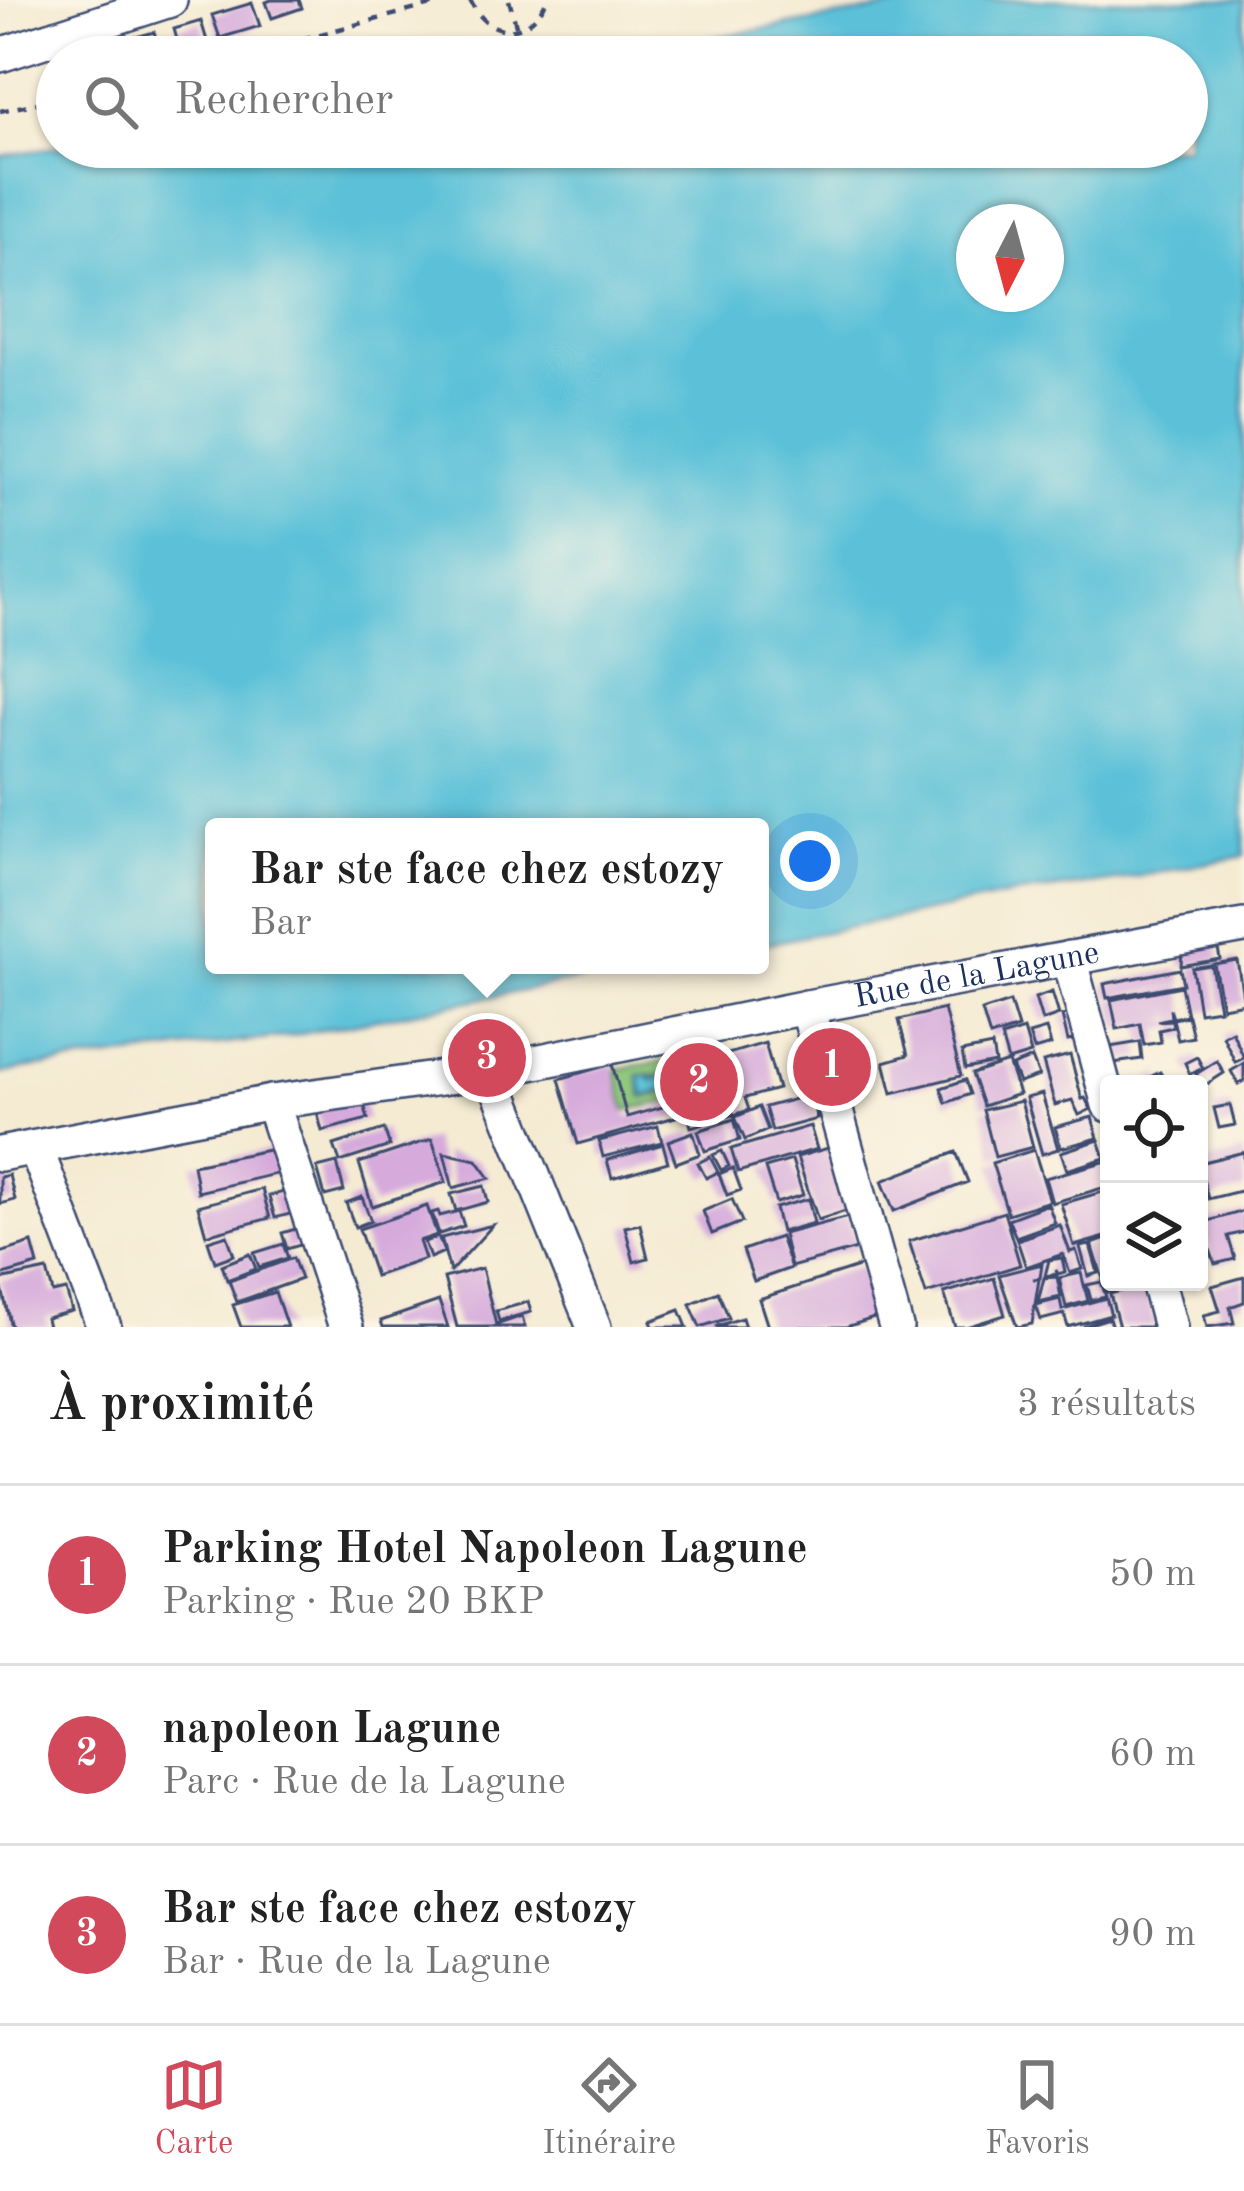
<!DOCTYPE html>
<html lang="fr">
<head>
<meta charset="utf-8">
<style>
  body { margin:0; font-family:"Old Standard TT",serif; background:#f2f2f2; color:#222 }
  .controls { position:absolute; right:36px; bottom:36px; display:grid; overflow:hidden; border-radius:12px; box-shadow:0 3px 9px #0004 }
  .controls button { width:108px; height:108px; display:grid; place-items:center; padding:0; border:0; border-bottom:3px solid #e0e0e0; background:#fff; color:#222; font:60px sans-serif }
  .compass { position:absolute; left:956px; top:204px; width:108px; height:108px; border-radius:50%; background:#fff; box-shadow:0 3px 9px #0004; rotate:186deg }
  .you { position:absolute; left:810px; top:861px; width:42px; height:42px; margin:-30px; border:9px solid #fff; border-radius:50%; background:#1a73e8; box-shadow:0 0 0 18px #1a73e833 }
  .badge { display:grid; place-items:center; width:78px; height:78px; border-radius:50%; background:#d1495b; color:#fff; font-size:39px; font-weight:700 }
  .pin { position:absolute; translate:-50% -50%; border:6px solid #fff; box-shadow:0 3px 12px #0006 }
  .popup { position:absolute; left:205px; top:818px; width:564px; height:156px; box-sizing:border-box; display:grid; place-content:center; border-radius:12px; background:#fff; filter:drop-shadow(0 3px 9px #0005); font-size:39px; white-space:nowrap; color:#767676 }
  .popup b { font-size:45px; color:#222 }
  .popup::after { content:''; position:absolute; left:50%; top:100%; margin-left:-24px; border:24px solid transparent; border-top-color:#fff }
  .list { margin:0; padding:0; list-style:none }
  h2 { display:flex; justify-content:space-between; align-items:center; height:156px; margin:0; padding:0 48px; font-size:51px }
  h2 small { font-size:39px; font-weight:400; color:#767676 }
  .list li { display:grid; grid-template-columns:78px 1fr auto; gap:36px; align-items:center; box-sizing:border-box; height:180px; padding:0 48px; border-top:3px solid #e0e0e0 }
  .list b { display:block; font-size:45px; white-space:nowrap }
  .list p { margin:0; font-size:39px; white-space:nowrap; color:#767676 }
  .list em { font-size:39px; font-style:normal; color:#767676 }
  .icon { flex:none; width:66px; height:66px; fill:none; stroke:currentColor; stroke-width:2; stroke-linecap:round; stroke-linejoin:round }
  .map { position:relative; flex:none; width:1244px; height:1327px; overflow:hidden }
  .search { position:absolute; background:#fff; box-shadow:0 3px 9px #0004; left:36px; right:36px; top:36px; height:132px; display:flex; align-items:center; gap:30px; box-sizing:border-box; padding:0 42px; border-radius:66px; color:#767676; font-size:45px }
  .sheet { height:696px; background:#fff }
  nav { display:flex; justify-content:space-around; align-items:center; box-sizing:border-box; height:168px; border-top:3px solid #e0e0e0; background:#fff; font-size:33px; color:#767676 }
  nav a { display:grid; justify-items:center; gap:6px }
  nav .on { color:#d1495b }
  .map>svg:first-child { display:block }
  .green { fill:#8fc77b; stroke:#557b6c; stroke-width:3 }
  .water { fill:#5bc1d8; stroke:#3b789b; stroke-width:3; fill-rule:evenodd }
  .building { fill:#d6abdc }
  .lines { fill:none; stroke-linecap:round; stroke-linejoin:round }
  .minor-casing { stroke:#3c4b70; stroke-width:38 }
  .path { stroke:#3c4b70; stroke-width:4.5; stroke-dasharray:9 9; stroke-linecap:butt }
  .minor { stroke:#fff; stroke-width:33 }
  .labels { text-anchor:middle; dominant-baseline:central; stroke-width:10; stroke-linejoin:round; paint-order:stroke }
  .street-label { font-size:33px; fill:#1b2f5e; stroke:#fcf5e5 }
</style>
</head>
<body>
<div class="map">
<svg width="1244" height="1327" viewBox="0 0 1244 1327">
  <rect width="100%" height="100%" fill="#fcf5e5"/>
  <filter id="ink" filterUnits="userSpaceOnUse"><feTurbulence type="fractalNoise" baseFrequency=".00833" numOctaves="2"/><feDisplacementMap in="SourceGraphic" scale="24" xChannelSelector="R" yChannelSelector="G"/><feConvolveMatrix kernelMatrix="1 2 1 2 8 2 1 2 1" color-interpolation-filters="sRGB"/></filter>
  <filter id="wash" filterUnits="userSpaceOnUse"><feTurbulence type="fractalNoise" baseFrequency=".004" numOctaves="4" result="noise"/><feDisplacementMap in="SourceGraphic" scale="48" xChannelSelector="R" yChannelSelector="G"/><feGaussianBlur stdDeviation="2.7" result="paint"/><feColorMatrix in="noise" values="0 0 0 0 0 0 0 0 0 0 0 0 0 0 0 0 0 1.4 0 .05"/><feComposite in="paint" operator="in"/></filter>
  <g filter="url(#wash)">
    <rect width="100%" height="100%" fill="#f5ebd3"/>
    <path class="green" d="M709 1054 719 1091 688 1098 678 1072 653 1077 651 1074 638 1075 643 1098 683 1088V1099L626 1110 616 1069Z"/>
    <path class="water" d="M938 0H1244V856L1109 882 1018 894 760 945V827H214V965H655L290 1036 28 1068 0 1074V156L57 147H1187V57H597ZM974 222H1046V294H974Z
      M678 1073 682 1086 644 1096 639 1077 649 1076 651 1080Z"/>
    <g id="blocks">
      <path class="building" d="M271 0H299L302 8 272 18 266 2Z
        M252 3 260 26 220 38 212 15Z
        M201 21 211 54 182 57 174 29Z
        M154 32 161 54 138 57 132 38Z
        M126 39 132 57H103L99 46Z
        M1217 943 1220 959 1181 966 1182 949Z
        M1237 960 1244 1003 1222 1007 1214 964Z
        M1211 965 1219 1009 1199 1012 1192 968Z
        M1180 969 1183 984 1107 998 1104 984Z
        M1181 986 1187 1015 1173 1018 1170 1009 1171 1018 1157 1021 1172 1020 1173 1027 1159 1030 1161 1042 1144 1045 1140 1024 1117 1029 1111 1000Z
        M1052 992 1059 1015 1042 1021 1035 998Z
        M1010 1002 1018 1028 990 1037 982 1011Z
        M944 1009 961 1076 892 1093 884 1062 908 1055 899 1020Z
        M1076 1013 1082 1038 1068 1041 1062 1016Z
        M1188 1016 1193 1037 1178 1040 1173 1019Z
        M1046 1029 1051 1045 1034 1050 1029 1034Z
        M1024 1030 1031 1054 1008 1061 1001 1037Z
        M1232 1031 1244 1058 1235 1062 1223 1036Z
        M1140 1042 1142 1059 1113 1063 1110 1047Z
        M765 1043 778 1089 745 1098 749 1110 734 1115 731 1109 733 1115 691 1127 688 1116 708 1108 578 1144 559 1079 612 1064 627 1117 720 1091 711 1059Z
        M992 1046 995 1063 965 1069 962 1052Z
        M1070 1055 1082 1099 1085 1098 1091 1109 1079 1115 1072 1100 1055 1105 1043 1062Z
        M1197 1057 1203 1068 1190 1074 1185 1063Z
        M1032 1058 1039 1076 1019 1083 1012 1066Z
        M1217 1061 1224 1073 1204 1086 1196 1074Z
        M1008 1062 1019 1094 983 1106 972 1074Z
        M1244 1063V1081L1238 1084 1231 1071Z
        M1160 1072 1167 1084H1151L1148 1078Z
        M965 1080 970 1094 946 1103 941 1088Z
        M1042 1094 1058 1149 1042 1154 1026 1098Z
        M810 1095 817 1119 772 1131 765 1107Z
        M362 1096 368 1119 322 1131 316 1108Z
        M1021 1101 1033 1147 995 1157 983 1110Z
        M1230 1105 1235 1125 1219 1128 1214 1108Z
        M759 1107 768 1130 745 1140 735 1117Z
        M1092 1117 1098 1138 1061 1148 1055 1127Z
        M734 1119 740 1140 705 1151 698 1131Z
        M658 1126 662 1142 603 1157 599 1141Z
        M810 1126 817 1149 738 1172 731 1149Z
        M384 1129 390 1146 340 1162 334 1145Z
        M693 1132 700 1154 676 1163 668 1141Z
        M432 1139 446 1182 372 1206 359 1163Z
        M1099 1140 1105 1158 1067 1170 1061 1152Z
        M663 1144 668 1162 612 1178 607 1160Z
        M278 1148 284 1172 198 1192 193 1165Z
        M828 1148 849 1210 818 1220 797 1157Z
        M1034 1150 1050 1201 1008 1214 992 1163Z
        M722 1151 729 1166 721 1170 713 1155Z
        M956 1152 968 1182 894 1211 882 1181Z
        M1244 1152V1190L1208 1199 1199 1163Z
        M444 1153 477 1160 490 1178 453 1188Z
        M710 1157 718 1172 706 1178 698 1163Z
        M792 1160 803 1195 776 1203 765 1168Z
        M1107 1161 1109 1186 1052 1203 1045 1178Z
        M337 1163 344 1191 325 1196 317 1168Z
        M733 1168 741 1190 727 1195 719 1174Z
        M9 1175 15 1200 0 1204V1177Z
        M484 1186 488 1202 456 1211 451 1194Z
        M262 1189 270 1218 206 1235 198 1206Z
        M1109 1190V1236L1074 1246 1061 1204Z
        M287 1191 294 1213 275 1218 269 1196Z
        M362 1197 371 1221 355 1227 346 1203Z
        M732 1199 742 1222 712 1234 703 1211Z
        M808 1199 814 1223 781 1232 775 1208Z
        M1048 1204 1055 1223 1016 1237 1008 1219Z
        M427 1206 437 1235 419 1241 425 1259 375 1276 359 1229Z
        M438 1211 440 1216 459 1211 464 1226 439 1234 432 1213Z
        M1244 1211V1232L1228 1236 1235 1259 1215 1264 1201 1223Z
        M1004 1212 1020 1265 926 1294 909 1241Z
        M848 1217 857 1249 791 1267 783 1234Z
        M640 1224 648 1258 634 1262 625 1227Z
        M493 1225 450 1272 441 1238Z
        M1060 1225 1070 1252 1076 1250 1082 1269 1070 1273 1063 1254 1026 1267 1017 1240Z
        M302 1227 307 1243 287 1249 282 1233Z
        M227 1235 234 1255 215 1262 208 1241Z
        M438 1237 444 1252 430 1258 424 1242Z
        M780 1237 791 1268 754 1281 743 1250Z
        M1109 1238V1282L1136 1283 1107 1292 1092 1244Z
        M32 1243 38 1265 0 1276V1253Z
        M283 1244 288 1258 259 1267 254 1253Z
        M1090 1245 1098 1273 1088 1276 1080 1247Z
        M250 1254 256 1269 227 1280 222 1265Z
        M293 1258 301 1279 237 1302 229 1281Z
        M1062 1258 1065 1272 1058 1274 1056 1270 1057 1274 1045 1276 1049 1260Z
        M1042 1264 1040 1278 1033 1279H1039L1032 1324 1017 1327 999 1275Z
        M861 1266 877 1317 846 1327H768L759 1299Z
        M482 1268 496 1325 522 1316 525 1327H457L444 1278Z
        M47 1270 53 1293 66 1290 72 1311 46 1318 48 1327H11L0 1280Z
        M1081 1273 1088 1301 1066 1307 1059 1278Z
        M1057 1277 1061 1297 1038 1302 1044 1278Z
        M1244 1277V1302L1230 1307 1234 1323 1207 1327 1204 1315 1220 1311 1212 1286Z
        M994 1278 1005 1315 966 1327H955L944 1293Z
        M1101 1282 1106 1297 1091 1300 1087 1285Z
        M1144 1285 1155 1327H1119L1110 1294Z
        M275 1292 287 1327H241L233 1305Z
        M718 1292 729 1318 700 1327 690 1304Z
        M1106 1298 1111 1315 1068 1327 1064 1314 1041 1320 1036 1305 1060 1299 1062 1310Z
        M439 1301 448 1327H383L381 1321Z
        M528 1302 531 1312 499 1321 496 1311Z
        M680 1310 687 1327H653L651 1321Z
        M742 1318 745 1327H717V1326Z
        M1109 1318 1112 1327H1084V1326Z"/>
    </g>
  </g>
  <g filter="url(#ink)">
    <use href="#blocks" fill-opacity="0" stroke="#3c4b70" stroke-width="3"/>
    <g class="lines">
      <defs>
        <g id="minor">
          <path d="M0 55 170 0"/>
          <path d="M1069 958 1109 1105"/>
          <path d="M807 1007 896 1327"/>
          <path d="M491 1071 594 1327"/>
          <path d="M272 1102 346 1327"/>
          <path d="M36 1149 104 1327"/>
          <path id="s1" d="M0 1154 272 1102 491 1071 807 1007 1244 926"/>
          <path d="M1158 1282 1170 1327"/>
        </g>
      </defs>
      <use href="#minor" class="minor-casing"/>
      <path class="path" d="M470 0C488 39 528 40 547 0
        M509 0 517 29
        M232 57 451 0
        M0 111 57 99"/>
      <use href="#minor" class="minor"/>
    </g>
  </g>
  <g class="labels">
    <g class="street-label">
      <text stroke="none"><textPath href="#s1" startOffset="993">Rue de la Lagune</textPath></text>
    </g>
  </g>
</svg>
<div class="controls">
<button><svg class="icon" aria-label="locate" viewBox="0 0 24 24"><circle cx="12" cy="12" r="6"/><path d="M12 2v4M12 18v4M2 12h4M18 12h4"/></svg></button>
<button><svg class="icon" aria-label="layers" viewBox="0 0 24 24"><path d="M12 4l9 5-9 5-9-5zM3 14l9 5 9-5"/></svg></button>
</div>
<svg class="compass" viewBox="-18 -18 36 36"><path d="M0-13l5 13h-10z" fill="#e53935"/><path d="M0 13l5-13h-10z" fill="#767676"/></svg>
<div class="you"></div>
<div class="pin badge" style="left:832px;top:1067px">1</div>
<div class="pin badge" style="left:699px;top:1082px">2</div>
<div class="pin badge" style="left:487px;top:1058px">3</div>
<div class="popup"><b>Bar ste face chez estozy</b>Bar</div>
<div class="search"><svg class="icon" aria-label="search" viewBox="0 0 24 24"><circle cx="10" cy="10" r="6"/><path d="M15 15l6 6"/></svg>Rechercher</div>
</div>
<section class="sheet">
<h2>À proximité<small>3 résultats</small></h2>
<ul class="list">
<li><span class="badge">1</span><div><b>Parking Hotel Napoleon Lagune</b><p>Parking · Rue 20 BKP</p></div><em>50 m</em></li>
<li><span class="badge">2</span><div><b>napoleon Lagune</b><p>Parc · Rue de la Lagune</p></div><em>60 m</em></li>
<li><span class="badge">3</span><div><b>Bar ste face chez estozy</b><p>Bar · Rue de la Lagune</p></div><em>90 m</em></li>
</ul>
</section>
<nav>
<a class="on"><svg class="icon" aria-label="map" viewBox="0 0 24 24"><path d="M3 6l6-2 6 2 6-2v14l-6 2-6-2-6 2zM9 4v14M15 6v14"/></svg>Carte</a>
<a><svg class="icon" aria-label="directions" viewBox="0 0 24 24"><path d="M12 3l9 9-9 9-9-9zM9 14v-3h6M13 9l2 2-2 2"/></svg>Itinéraire</a>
<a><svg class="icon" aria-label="saved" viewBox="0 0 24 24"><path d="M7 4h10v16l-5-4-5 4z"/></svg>Favoris</a>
</nav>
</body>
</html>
